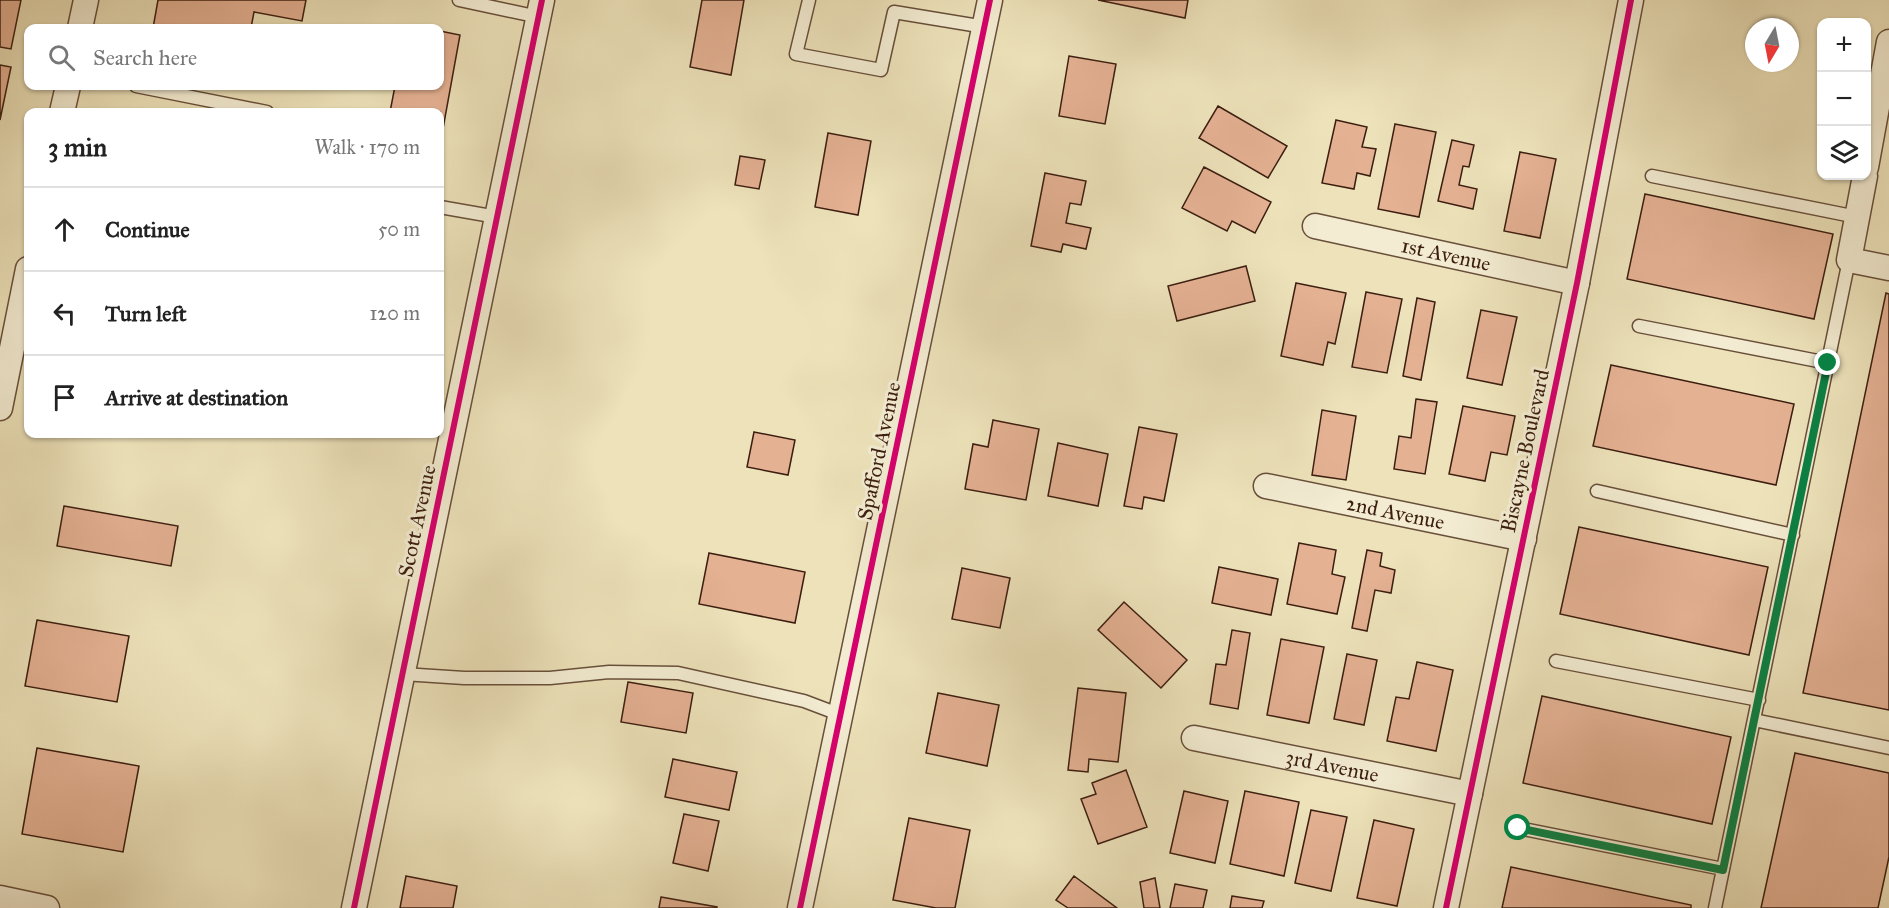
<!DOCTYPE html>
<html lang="en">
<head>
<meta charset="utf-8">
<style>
  body { margin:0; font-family:"IM FELL Great Primer",serif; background:#f6f6f6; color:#222 }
  .controls { position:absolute; right:18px; top:18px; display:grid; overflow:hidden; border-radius:12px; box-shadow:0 2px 4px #0004 }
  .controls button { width:54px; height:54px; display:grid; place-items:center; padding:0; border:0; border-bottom:2px solid #e0e0e0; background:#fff; color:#222; font:30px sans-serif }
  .compass { position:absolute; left:1745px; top:18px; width:54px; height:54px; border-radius:50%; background:#fff; box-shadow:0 2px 4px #0004; rotate:190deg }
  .stop { position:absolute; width:18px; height:18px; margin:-14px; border:4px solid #0b8043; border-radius:50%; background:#fff }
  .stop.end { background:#0b8043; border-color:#fff; box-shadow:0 2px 6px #0008 }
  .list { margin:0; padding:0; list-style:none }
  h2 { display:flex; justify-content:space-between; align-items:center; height:78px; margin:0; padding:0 24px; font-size:26px }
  h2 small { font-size:20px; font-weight:400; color:#767676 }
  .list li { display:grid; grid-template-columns:39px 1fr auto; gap:18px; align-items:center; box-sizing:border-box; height:84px; padding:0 24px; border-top:2px solid #e0e0e0 }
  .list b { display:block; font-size:22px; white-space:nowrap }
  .list em { font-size:20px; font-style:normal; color:#767676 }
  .icon { flex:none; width:33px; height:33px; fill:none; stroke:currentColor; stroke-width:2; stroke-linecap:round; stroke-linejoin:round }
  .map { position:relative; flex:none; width:1889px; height:908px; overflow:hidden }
  .search { position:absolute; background:#fff; box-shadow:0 2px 4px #0004; left:24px; top:24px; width:420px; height:66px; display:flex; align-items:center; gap:15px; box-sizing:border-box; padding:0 21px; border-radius:12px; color:#767676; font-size:22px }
  .panel { position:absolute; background:#fff; box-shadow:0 2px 4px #0004; left:24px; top:108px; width:420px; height:330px; border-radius:12px }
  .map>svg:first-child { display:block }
  .building { fill:#e4b193; stroke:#3c1e10; stroke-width:1.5 }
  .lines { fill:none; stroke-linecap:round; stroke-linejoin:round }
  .lane-casing { stroke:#684f3a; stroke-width:15 }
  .street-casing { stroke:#684f3a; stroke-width:27 }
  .lane { stroke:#f3ecd2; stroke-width:12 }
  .street { stroke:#f3ecd2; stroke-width:24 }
  .cycleway-casing { stroke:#f3ecd2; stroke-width:10 }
  .cycleway { stroke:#d6006c; stroke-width:6 }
  .route { stroke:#0b8043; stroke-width:8 }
  .labels { text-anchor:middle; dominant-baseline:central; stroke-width:6; stroke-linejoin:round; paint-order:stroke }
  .street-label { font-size:21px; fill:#3c1e10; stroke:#f3ecd2 }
</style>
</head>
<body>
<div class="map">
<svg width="1889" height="908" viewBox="0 0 1889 908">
  <rect width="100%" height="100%" fill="#ede2ba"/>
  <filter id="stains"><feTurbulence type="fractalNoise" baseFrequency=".00333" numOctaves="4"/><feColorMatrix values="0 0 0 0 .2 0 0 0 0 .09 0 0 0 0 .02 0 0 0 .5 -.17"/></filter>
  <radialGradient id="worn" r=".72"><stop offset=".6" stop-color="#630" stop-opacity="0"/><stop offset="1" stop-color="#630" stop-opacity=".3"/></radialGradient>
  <path class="building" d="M0 0H21L11 49 0 47Z
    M158 0H306L302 21 254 12 251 28H153Z
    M702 0H744L731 75 690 67Z
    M1098 0H1188L1185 18Z
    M440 31 460 35 440 145V112H390L395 86H440Z
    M1069 56 1116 64 1105 124 1059 116Z
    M0 65 11 67 0 120Z
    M1218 106 1287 146 1268 178 1199 138Z
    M1336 120 1367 127 1362 147 1376 149 1370 176 1357 173 1354 189 1322 183Z
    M1395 124 1436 132 1419 217 1378 209Z
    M828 133 871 141 858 215 815 207Z
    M1452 140 1474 145 1469 167 1463 166 1459 185 1477 189 1473 209 1438 201Z
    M1520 152 1556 159 1540 238 1504 231Z
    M740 156 765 160 759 189 735 185Z
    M1204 167 1271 202 1255 233 1232 221 1227 231 1182 208Z
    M1045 173 1086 181 1081 205 1070 203 1066 223 1091 228 1086 249 1063 244 1061 252 1031 246Z
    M1645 194 1833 234 1814 319 1627 279Z
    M1246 266 1255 301 1177 321 1168 286Z
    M1296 283 1346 293 1335 344 1328 342 1323 365 1281 356Z
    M1366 292 1402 299 1387 373 1352 367Z
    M1886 293 1889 294V710L1803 693Z
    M1417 298 1435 302 1421 380 1403 376Z
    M1481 310 1517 317 1502 385 1467 378Z
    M1611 365 1794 404 1776 485 1593 446Z
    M1416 399 1437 402 1425 474 1394 469 1399 436 1411 438Z
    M1463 406 1515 416 1507 455 1491 452 1485 481 1449 474Z
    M1322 410 1356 416 1346 480 1312 475Z
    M993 420 1039 429 1026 500 965 489 973 444 988 447Z
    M1139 427 1177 434 1164 501 1144 497 1142 509 1124 506Z
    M754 432 795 440 788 475 747 467Z
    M1058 443 1108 454 1098 506 1048 496Z
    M64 506 178 526 171 566 57 546Z
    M1579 527 1768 567 1749 655 1560 614Z
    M1299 543 1336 550 1332 574 1345 577 1337 614 1287 604Z
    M1367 550 1382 553 1380 566 1395 570 1391 593 1375 590 1367 631 1352 628Z
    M709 553 805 572 795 623 699 604Z
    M1219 567 1278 579 1271 615 1212 603Z
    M962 568 1010 578 1000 628 952 619Z
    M1124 602 1187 660 1161 688 1098 630Z
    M37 620 129 636 117 702 25 686Z
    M1232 630 1250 633 1238 709 1210 704 1216 664 1226 665Z
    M1281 639 1324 647 1309 723 1267 715Z
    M1347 654 1377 660 1364 725 1334 719Z
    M1417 662 1453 670 1436 751 1387 741 1396 697 1409 699Z
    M628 682 693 693 686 733 621 722Z
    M1078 688 1126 693 1118 762 1089 759 1088 772 1068 770Z
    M938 693 999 705 987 766 926 753Z
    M1542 696 1731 737 1712 824 1523 783Z
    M37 748 139 766 123 852 22 834Z
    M1795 753 1889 773V857L1878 908H1761Z
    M673 759 737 772 729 810 665 797Z
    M1126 770 1147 827 1098 844 1081 799 1096 794 1092 783Z
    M1184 791 1228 801 1215 863 1170 853Z
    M1245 791 1299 802 1284 876 1230 864Z
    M1311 810 1347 817 1331 891 1295 883Z
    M684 814 719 821 708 871 673 863Z
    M909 818 970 830 955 908H936L893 900Z
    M1374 820 1414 829 1397 906 1357 898Z
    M1511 867 1691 905V908H1502Z
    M406 876 457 886 453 908H400Z
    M1074 876 1117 908H1068L1056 900Z
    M1155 878 1160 908H1144L1140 882Z
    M1175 884 1207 890 1203 908H1170Z
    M1232 896 1264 901 1262 908H1230Z
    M661 897 717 907V908H659Z"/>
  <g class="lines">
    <defs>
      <path id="lane" d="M459 0 539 17
        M809 0 796 54 881 70 894 12 985 27
        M136 86 267 112
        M1652 176 1857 217
        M440 207 497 217
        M1639 326 1828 363
        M1597 491 1793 535
        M1556 661 1759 700
        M403 674 464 678H550L609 672 678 673 804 701 841 715
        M1754 720 1889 748
        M1518 828 1723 869
        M1715 908 1849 260"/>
      <g id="street">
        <path d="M80 28 86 0"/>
        <path d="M62 112 68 86"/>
        <path d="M1866 167 1889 42"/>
        <path d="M1865 176 1849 260 1889 268"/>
        <path id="s1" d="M1315 226 1577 283"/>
        <path d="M0 408 28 269"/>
        <path id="s2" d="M1266 486 1524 539"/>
        <path id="s3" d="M1194 738 1470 794"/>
        <path d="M0 898 47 908"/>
        <path d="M354 908 542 0"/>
        <path d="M800 908 990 0"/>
        <path d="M1446 908 1577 283 1631 0"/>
      </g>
    </defs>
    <use href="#lane" class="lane-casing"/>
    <use href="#street" class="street-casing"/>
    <use href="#lane" class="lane"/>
    <use href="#street" class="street"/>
    <defs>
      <path id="cycleway" d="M354 908 542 0
        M800 908 990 0
        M1446 908 1577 283 1631 0"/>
    </defs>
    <use href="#cycleway" class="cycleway-casing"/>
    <use href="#cycleway" class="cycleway"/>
  </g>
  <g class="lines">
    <path class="route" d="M1518 828 1723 870 1828 363"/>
  </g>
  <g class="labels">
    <g class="street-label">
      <text stroke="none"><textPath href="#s1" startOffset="134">1st Avenue</textPath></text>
      <text transform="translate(879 451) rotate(-78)">Spafford Avenue</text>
      <text transform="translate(1525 451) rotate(-78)">Biscayne Boulevard</text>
      <text stroke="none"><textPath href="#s2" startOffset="132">2nd Avenue</textPath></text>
      <text transform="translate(417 521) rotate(-78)">Scott Avenue</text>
      <text stroke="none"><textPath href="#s3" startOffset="141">3rd Avenue</textPath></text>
    </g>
  </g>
  <rect width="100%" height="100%" filter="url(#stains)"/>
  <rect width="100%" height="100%" fill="url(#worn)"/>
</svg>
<div class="controls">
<button>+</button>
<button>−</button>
<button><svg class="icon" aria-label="layers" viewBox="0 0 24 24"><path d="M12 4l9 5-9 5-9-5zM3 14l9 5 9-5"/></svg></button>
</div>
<svg class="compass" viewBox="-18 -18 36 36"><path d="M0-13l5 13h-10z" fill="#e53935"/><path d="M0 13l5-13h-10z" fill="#767676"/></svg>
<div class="stop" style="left:1518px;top:828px"></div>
<div class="stop end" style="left:1828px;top:363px"></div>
<div class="search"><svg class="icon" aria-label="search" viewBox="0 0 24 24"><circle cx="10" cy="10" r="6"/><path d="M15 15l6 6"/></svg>Search here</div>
<section class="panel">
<h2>3 min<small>Walk · 170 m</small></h2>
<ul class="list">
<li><svg class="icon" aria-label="ahead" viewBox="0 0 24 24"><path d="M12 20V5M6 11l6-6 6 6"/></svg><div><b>Continue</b></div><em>50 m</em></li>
<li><svg class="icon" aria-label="left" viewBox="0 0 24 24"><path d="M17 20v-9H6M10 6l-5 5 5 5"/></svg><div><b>Turn left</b></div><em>120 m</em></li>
<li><svg class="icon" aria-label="arrive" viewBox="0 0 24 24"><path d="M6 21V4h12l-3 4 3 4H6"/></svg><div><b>Arrive at destination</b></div></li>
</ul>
</section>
</div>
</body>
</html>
